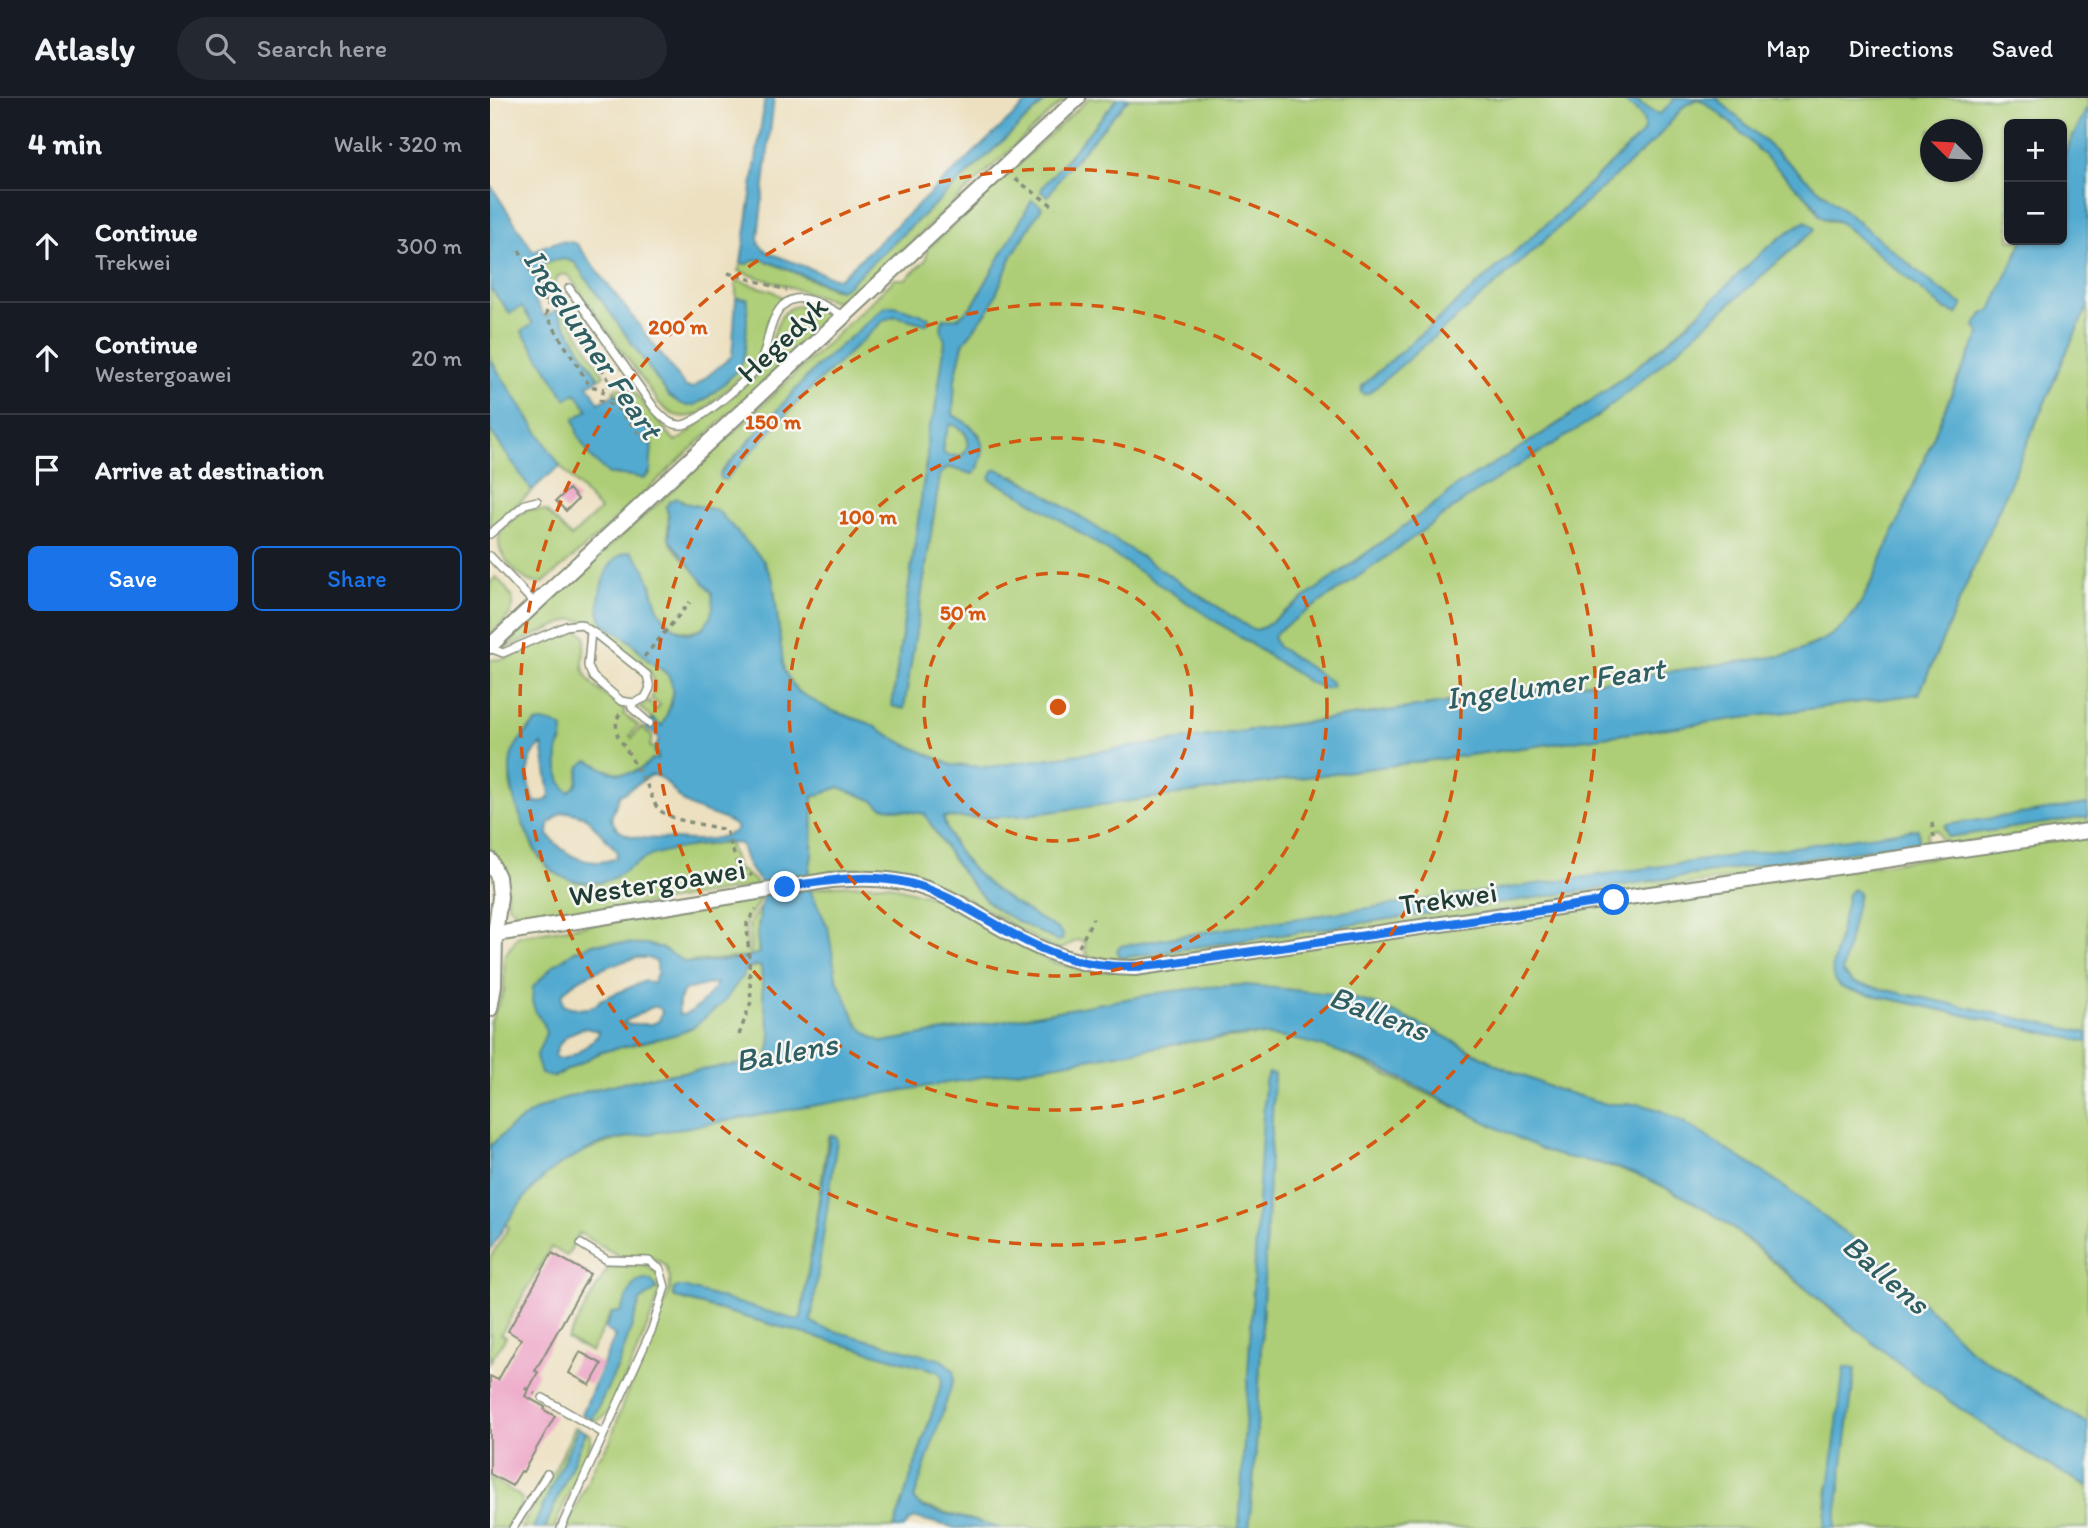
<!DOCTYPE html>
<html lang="en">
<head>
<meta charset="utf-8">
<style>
  body { margin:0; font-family:Itim,sans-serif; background:#242831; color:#f1f3f6 }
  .controls { position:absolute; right:21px; top:21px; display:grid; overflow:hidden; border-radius:10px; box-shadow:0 2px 5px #0004 }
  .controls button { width:63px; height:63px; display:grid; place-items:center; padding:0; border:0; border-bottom:2px solid #363941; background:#171b24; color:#f1f3f6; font:35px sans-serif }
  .compass { position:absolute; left:1430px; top:21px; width:63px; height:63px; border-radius:50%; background:#171b24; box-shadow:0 2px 5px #0004; rotate:294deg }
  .stop { position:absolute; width:21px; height:21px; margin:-16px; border:5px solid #1a73e8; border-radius:50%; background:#fff }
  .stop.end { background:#1a73e8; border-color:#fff; box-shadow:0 2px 7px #0008 }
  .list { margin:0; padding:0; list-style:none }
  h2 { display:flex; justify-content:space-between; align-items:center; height:91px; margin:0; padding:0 28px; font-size:30px }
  h2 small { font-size:23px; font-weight:400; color:#9ea1a6 }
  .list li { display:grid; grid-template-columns:46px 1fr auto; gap:21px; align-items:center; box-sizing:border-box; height:112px; padding:0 28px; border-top:2px solid #363941 }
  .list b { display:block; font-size:26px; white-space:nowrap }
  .list p { margin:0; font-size:23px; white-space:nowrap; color:#9ea1a6 }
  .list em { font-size:23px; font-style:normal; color:#9ea1a6 }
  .actions { display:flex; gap:14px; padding:21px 28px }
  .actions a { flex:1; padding:16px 0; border:2px solid #1a73e8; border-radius:10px; text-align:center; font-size:24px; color:#1a73e8 }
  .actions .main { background:#1a73e8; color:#fff }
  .icon { flex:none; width:38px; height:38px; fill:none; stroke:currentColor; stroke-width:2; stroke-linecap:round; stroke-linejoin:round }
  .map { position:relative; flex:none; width:1598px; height:1430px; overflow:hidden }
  header { display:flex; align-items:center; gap:42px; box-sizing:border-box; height:98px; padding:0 35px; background:#171b24; border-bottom:2px solid #363941 }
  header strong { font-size:33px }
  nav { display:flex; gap:38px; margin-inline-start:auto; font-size:24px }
  .search { width:490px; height:63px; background:#242831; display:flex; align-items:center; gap:18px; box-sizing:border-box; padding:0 24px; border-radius:38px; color:#9ea1a6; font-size:26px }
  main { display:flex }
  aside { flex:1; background:#171b24 }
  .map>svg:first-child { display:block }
  .green { fill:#adce76; stroke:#668655; stroke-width:2; fill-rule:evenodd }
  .water { fill:#53aad0; stroke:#397482; stroke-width:2; fill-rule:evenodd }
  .building { fill:#eda0c4 }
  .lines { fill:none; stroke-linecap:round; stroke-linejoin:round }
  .lane-casing { stroke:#868e7a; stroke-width:10 }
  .street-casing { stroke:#868e7a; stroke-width:18 }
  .path { stroke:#868e7a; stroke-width:3.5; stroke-dasharray:5 5; stroke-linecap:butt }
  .lane { stroke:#fff; stroke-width:7 }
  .street { stroke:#fff; stroke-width:14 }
  .street-bridge-casing { stroke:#868e7a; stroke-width:18; stroke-linecap:butt }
  .street-bridge { stroke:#fff; stroke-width:14 }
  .route { stroke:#1a73e8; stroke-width:9 }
  .ring { fill:none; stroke:#d45610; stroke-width:3.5; stroke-dasharray:12 9 }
  .labels { text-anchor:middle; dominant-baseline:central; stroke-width:5; stroke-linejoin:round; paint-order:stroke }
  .street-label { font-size:30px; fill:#1f3d34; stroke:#f6f6f2 }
  .water-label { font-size:32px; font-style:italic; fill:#2f5e63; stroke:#f6f6f2 }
  .centre { fill:#d45610; stroke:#f6f6f2; stroke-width:3.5 }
  .ring-label { font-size:21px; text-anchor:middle; font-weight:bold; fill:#d45610; stroke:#f6f6f2; stroke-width:5; stroke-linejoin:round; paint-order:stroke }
</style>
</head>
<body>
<header>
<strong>Atlasly</strong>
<div class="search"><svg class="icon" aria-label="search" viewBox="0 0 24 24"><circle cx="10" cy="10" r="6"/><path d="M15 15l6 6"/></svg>Search here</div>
<nav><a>Map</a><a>Directions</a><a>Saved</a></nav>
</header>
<main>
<aside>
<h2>4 min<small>Walk · 320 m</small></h2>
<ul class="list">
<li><svg class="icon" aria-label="ahead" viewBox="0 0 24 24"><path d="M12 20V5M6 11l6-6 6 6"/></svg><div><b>Continue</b><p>Trekwei</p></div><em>300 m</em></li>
<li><svg class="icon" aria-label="ahead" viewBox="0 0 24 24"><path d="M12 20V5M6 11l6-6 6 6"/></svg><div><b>Continue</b><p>Westergoawei</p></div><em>20 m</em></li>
<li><svg class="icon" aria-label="arrive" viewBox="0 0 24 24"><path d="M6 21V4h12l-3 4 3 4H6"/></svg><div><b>Arrive at destination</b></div></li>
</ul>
<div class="actions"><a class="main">Save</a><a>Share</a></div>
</aside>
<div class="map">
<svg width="1598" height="1430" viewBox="0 0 1598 1430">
  <rect width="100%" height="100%" fill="#f6f6f2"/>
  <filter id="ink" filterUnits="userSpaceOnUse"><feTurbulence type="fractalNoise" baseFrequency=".0143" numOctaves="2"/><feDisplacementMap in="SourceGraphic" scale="14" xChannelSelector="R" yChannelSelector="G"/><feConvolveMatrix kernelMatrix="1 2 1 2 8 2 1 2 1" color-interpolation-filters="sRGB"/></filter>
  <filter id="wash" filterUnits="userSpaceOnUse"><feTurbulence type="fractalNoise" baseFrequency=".00686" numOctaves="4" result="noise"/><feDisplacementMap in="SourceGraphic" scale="28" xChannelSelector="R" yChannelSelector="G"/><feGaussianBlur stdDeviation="1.57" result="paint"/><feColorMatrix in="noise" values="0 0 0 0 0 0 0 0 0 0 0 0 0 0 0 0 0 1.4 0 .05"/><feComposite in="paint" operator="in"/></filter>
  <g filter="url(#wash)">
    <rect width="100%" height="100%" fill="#ede0c0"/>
    <path class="green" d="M559 0H576L357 204 344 203 248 173 251 165 258 166 264 162 272 161 343 191 350 192 357 188Z
      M599 0H628L552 90 558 98 574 74 639 0H1129C1141 10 1161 18 1152 36L1062 121 872 288 874 297 1014 179 1166 41 1194 8 1207 1 1211 2C1249 29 1281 65 1315 97 1322 104 1330 121 1338 123 1342 123 1346 123 1350 124L1454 211 1467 216 1472 206 1448 190 1320 84 1226 0H1598V8L1572 61V26H1519V142H1533L1501 213 1493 216 1490 236 1468 279 1403 437 1371 505 1358 523 1340 539 1297 557 498 669 461 667 411 644 378 625 340 612 307 593 294 573 283 482 273 462 191 401 177 413C181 422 176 431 179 440 183 456 216 479 222 496 235 530 187 552 168 511 164 503 163 493 161 485L115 526 140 543 159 563 179 577 183 589V600L172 629 149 609 159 604 166 612 170 607 161 601 165 590 161 575 106 530 91 522 82 521 13 551 92 473 183 392 405 181H416L436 162 437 151ZM1440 32H1482V74H1440ZM543 103 552 109 522 158 501 208 473 246 465 281 463 317 482 329 490 337 489 369 483 376 457 369 450 377 414 610 402 608 437 359V336L445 313 451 281 455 244 454 234C462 220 472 219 483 207ZM1311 126 1324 130V132L1162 274 1105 320 983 396 885 467 788 533 783 538 787 548 841 584H819L592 436 531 397 501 382 524 377 543 388 760 530 766 532 774 529 957 397 964 389C1043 344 1119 295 1187 235 1229 198 1266 158 1311 126ZM405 208 436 226 405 218 394 222 230 376 325 270Z
      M1144 0H1186L1170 16 1165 15Z
      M77 161 85 165 179 298 247 274 257 201 246 200V182L282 193 292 199 279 221 269 258 263 268 209 316C191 322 181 318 169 305L79 178 73 176 68 178 62 192 54 185 51 167 66 162Z
      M0 190 20 215 32 208 43 226 32 234 77 301 86 295 98 313 84 322 119 376 144 378 154 381 160 376 162 347 131 299 123 293 126 290 143 293 185 343 192 340 272 273C284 252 281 209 311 207 321 206 329 209 335 217L336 225 108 438 53 485C47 485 41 485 37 482 24 474 4 453 10 437 14 426 29 418 38 411L56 413 81 439 110 412 70 368 0 261Z
      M1598 208V706L1455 727 1454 730 1457 739 1598 719V729L1460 747 1451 741 1447 732 1438 734 1436 744 1427 754 652 864C636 864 608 868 596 856L595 844 587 842 572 851 561 849C504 820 454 776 387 770 366 768 340 776 318 779L322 757 323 699 349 689 380 701 392 709 435 716C451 744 481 794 508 812 526 824 548 833 567 843L572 842C527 809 468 776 453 719L491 720 537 717 1429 596 1577 253ZM1428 732 1429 744 632 860 628 857 720 833Z
      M72 209 114 277 109 281 66 212Z
      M458 326C469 327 477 335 479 346L473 357 461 358 453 355 454 341Z
      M0 332 42 393 5 426 0 427Z
      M6 479C33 507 26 512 0 537V485Z
      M86 531 95 537C96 547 93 556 93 566 93 586 121 601 135 612L133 616 148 627 140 638 142 640 151 629 162 638 160 649 166 650 168 662 137 677 117 672 98 663 90 668 87 686 79 694C66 685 64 658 72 644L50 624C39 626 34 637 31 647 28 657 20 672 20 683 21 696 40 746 48 758 55 770 73 780 87 784 123 793 139 763 170 754 192 748 216 748 239 745L247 769 266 784 267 788 44 824 33 819 18 807 15 772 0 750V562L13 561Z
      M1598 738V935L1363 885 1352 874 1360 794 1343 866 1345 883 1355 891 1598 944V1326L1480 1252 1404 1175 1362 1140 1282 1080 1195 1025 1169 1012 1150 1006H1116L1062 990 1007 967 948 935 887 907 850 897 757 887 717 889 676 894 393 944C382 940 373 934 368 925 343 885 334 836 320 792L342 788 396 786 446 800 561 864 609 874Z
      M269 800V803L255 825 258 859 195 864 171 850 156 846 106 845 85 853 76 860 46 915 54 926 56 935 53 947 64 979 111 954 188 936 205 928 258 870 269 868 271 869C272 880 272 892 274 903 277 930 287 934 275 963 208 973 124 980 62 1005 38 1014 18 1031 0 1048V925L14 893V859L28 838Z
      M271 807 267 838 269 855 261 859 259 826Z
      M770 937 808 942 841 950 1061 1055 1111 1066 1152 1078 1203 1104 1232 1122 1351 1220 1530 1351 1598 1388V1430H1345L1349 1387 1338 1389 1334 1430H759L766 1350 784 977 749 1430H510L425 1406 424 1401 463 1272 330 1229 321 1223 346 1039H338L311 1220 307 1222 188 1189 184 1191 183 1196 187 1200 448 1273 452 1279V1285L404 1430H77L107 1362 120 1344 134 1302 169 1222 180 1191V1181L176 1168 169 1163 154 1157 131 1159 89 1135 77 1158 61 1149 11 1236 16 1239 0 1264V1160L19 1129 16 1126C56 1060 94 1048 167 1033L697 944Z
      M154 1167C162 1170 170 1176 170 1186 171 1203 130 1295 119 1312 116 1317 111 1320 107 1323L102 1322 129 1266 150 1203 156 1197 161 1182 147 1183 130 1214 121 1215 101 1254 77 1241 118 1170Z
      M85 1329 88 1330 43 1430H31L65 1371Z
      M96 1334 101 1337 100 1346 64 1430H55Z
      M0 1380 27 1396 32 1401 29 1411 17 1430H0Z"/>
    <path class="water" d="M275 0H284L268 140 269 146 277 154 344 180H350L542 0H559L357 188 350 192 272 161 264 162 258 166 251 165Z
      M628 0H639L574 74 558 98 551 94 552 90Z
      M1129 0C1152 0 1151 11 1170 16L1186 0H1226L1320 84 1448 190 1473 207 1467 216 1454 211 1350 124C1338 119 1329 125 1326 108L1239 23 1211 2 1207 1 1194 8 1166 41 1014 179 878 296 871 295 872 288 1062 121 1152 36C1161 18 1141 10 1129 0Z
      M1598 8V208L1577 253 1429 596 537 717 491 720 453 719C467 774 520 804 566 830L573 836 572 842 567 843C548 833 526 824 508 812 481 794 451 744 435 716L392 709 380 701 349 689 323 699 322 757 318 779 320 792 338 829 346 879 368 927 383 940 393 944 676 894 717 889 757 887 850 897 887 907 948 935 1007 967 1062 990 1116 1006H1150L1169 1012 1195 1025 1282 1080 1362 1140 1404 1175 1480 1252 1598 1326V1388C1505 1343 1413 1270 1333 1204 1299 1177 1266 1145 1230 1121 1193 1096 1153 1076 1110 1065 1093 1061 1075 1061 1058 1054 968 1016 870 943 771 937 746 936 721 941 697 944L117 1043C51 1070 36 1093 0 1152V1048C18 1031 38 1014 62 1005 124 980 208 973 275 963 287 934 277 930 274 903 272 892 272 881 271 869L265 867 258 870 234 904 205 928 188 936 111 954 64 979 51 976 46 959 56 935 54 926 46 915 42 903 43 889 63 868 85 853 106 845 156 846 171 850 195 864 206 865 251 861 269 855 267 838 271 807 273 804 270 782C259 774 254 759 251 746 231 742 174 751 156 760 137 769 126 784 104 785 87 785 71 781 59 770 39 752 15 687 21 660 23 647 36 635 45 625 54 623 66 624 73 631 74 641 68 645 68 655 67 668 68 686 79 694L87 686 90 668 98 663C105 664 108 668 114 671 132 680 149 676 162 661H168V656L164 655 169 640 156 629 162 621 172 628C178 613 187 598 180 581 176 572 168 569 160 564 153 558 148 550 141 544 134 537 121 533 114 525 106 515 109 494 113 483 118 467 125 457 141 453L155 471 168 511 174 520 187 532 199 536 211 532 220 520 223 509 222 495 179 441V418L176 409 180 403 187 400 195 405 227 412 273 462 283 482 294 573 307 593 340 612 378 625 411 644 461 667 498 669 1297 557C1319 549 1341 541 1357 524 1375 504 1384 477 1395 453 1429 381 1453 306 1490 236L1485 228C1488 219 1492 216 1501 212L1533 142H1572V61ZM52 646 60 697 57 702 46 705C34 685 34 662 52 646ZM165 677C178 681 185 699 198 707 213 716 232 717 246 728V732C230 743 204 743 186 741 165 739 130 747 121 720L129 698 160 678ZM79 714 96 719 127 753 126 760C99 771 75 758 58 737L59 726 71 715ZM146 860H158L167 864V876L163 885 155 883 110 902C102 915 86 910 73 907L72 897C84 878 126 865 146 860ZM224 885 226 887C218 899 204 917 189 917V903L194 892ZM162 909H168L172 913 169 923 162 926H134V924ZM95 930 108 933V937C98 948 83 961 68 961L65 957C69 941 80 934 95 930Z
      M0 86 43 153C59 146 70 140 87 146L196 289 203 290 242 258 246 200 258 201C256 220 258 243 253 262 249 275 212 308 199 308 192 308 185 302 179 298L85 165C73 158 63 162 51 167L54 185 59 191 44 201 55 219 66 212 109 281 98 287 109 305 125 296 131 299C140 311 159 327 161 343 163 353 159 362 161 372L154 381 144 378 119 376 102 361 88 338 84 321 98 312 86 295 76 301 32 233 43 226 32 209 20 215 0 190Z
      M542 102 552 109 522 158 501 208 473 246 465 281 463 317C489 331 503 346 484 376L457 369 450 377 414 611 402 608 437 359V336L445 313 455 244 451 230 453 221 468 220 483 207ZM460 326C477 331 483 341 473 357L461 358 453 355 454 341Z
      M1316 123 1324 130V132L1162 274 1105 320 983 396 885 467 788 533 783 539 787 548 841 584 843 588C836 594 827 587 819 584L592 436 531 397 501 382 500 379 503 373 507 371 543 388 760 530 766 532 774 529 957 397 964 389C1043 344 1120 295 1188 235 1229 199 1268 149 1316 123Z
      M396 208H405L439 219V222L437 226 405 218 394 222 317 294 235 382 231 381 230 376 234 371 325 270Z
      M0 261 70 368C60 377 51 382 42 393L0 332Z
      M1598 706V719L1457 739 1455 727Z
      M1428 731 1429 744 631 860 627 852 631 848 720 833Z
      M1363 791 1369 795 1352 874 1363 885 1598 935V944L1355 891C1343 885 1341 878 1343 866L1358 796Z
      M779 975 784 976 766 1350 759 1430H749L775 983Z
      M340 1037 346 1039 347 1042 321 1223 330 1229 452 1262 463 1272 464 1280 424 1401 431 1409 510 1430H466L426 1420 420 1422 414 1430H404L452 1285V1279L448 1273 187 1200 183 1197 184 1191 188 1189H193L307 1222 311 1220Z
      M155 1181 161 1182 167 1191 150 1203 129 1266 102 1322 92 1316 125 1238 115 1230 122 1215 130 1214C139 1201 137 1184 155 1181Z
      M1354 1269 1365 1271 1345 1430H1334Z
      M88 1330 96 1334 55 1430H43Z"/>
    <g id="blocks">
      <path class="building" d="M79 391 88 401 76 413 66 403Z
        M62 1155 100 1176 45 1273 48 1274 35 1298 55 1309 54 1312 65 1318 33 1374 31 1373 22 1388 0 1376V1278L8 1282 31 1241 18 1233Z
        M90 1254 112 1266 100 1287 79 1275Z"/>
    </g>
  </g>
  <g filter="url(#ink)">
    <use href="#blocks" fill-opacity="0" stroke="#868e7a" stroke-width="2"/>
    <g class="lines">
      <defs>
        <path id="lane" d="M79 190 165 311C173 319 179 327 191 327 205 328 263 278 270 265 276 254 277 240 281 229 295 185 324 201 353 218
          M0 436 35 406 47 403
          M0 458 45 506
          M0 550 13 555 76 528 90 526 107 537 157 577 160 590 155 600 144 605 131 603 103 579 98 568 101 533
          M141 606 142 610 159 625
          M53 1300 113 1335
          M23 1430 57 1376
          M71 1430 162 1231 175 1189 170 1171 159 1163 117 1162 91 1146"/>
        <path id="street" d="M0 548 588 0
          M0 762 8 779 10 799 5 836 4 888 0 911
          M341 782C374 780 406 779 437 791 464 800 488 817 513 831 555 856 596 870 645 870L1598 733
          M0 837 249 797"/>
      </defs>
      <use href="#lane" class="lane-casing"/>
      <use href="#street" class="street-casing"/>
      <path class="path" d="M525 81 566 110
        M29 152 48 185 46 201 59 203 71 195
        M238 175 297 192
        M70 201 121 286
        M59 203 56 217 100 288 114 291
        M130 280 114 291 110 303 125 308 159 347
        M154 559 200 504
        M130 616 126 622 127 636 156 685 166 708 172 714 186 721 236 732 247 765 262 778
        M1442 725 1444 740
        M589 849 603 820
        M249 937 261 904 257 825 266 811
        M35 1290 45 1296"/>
      <use href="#lane" class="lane"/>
      <use href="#street" class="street"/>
      <defs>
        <path id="street-bridge" d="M249 797 341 782"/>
      </defs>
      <use href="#street-bridge" class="street-bridge-casing"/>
      <use href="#street-bridge" class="street-bridge"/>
    </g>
  </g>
  <g class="lines" filter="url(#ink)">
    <path class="route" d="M295 789C336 783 378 775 418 785 450 793 477 810 505 826 560 859 603 874 668 867L1124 802"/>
  </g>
  <g class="ring">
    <circle cx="568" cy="609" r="134"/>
    <circle cx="568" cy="609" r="269"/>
    <circle cx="568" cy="609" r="403"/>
    <circle cx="568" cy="609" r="538"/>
  </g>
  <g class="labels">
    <g class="street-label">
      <text transform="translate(292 241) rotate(-43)">Hegedyk</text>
      <text transform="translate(167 784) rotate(-9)">Westergoawei</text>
      <text transform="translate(958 800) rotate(-8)">Trekwei</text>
    </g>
    <g class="water-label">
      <text transform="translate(103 246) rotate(56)">Ingelumer Feart</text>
      <text transform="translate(1065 585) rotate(-8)">Ingelumer Feart</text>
      <text transform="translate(889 915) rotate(21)">Ballens</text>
      <text transform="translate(296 954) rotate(-10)">Ballens</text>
      <text transform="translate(1396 1176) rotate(41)">Ballens</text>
    </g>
  </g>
  <circle cx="568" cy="609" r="10" class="centre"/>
  <g class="ring-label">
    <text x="188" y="236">200 m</text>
    <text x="283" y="331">150 m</text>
    <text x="378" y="426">100 m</text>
    <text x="473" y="522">50 m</text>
  </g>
</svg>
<div class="controls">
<button>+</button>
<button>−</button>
</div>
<svg class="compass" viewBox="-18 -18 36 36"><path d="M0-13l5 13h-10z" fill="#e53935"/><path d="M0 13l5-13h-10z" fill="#9ea1a6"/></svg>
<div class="stop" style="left:1124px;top:802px"></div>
<div class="stop end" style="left:295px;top:789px"></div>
</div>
</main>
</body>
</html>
